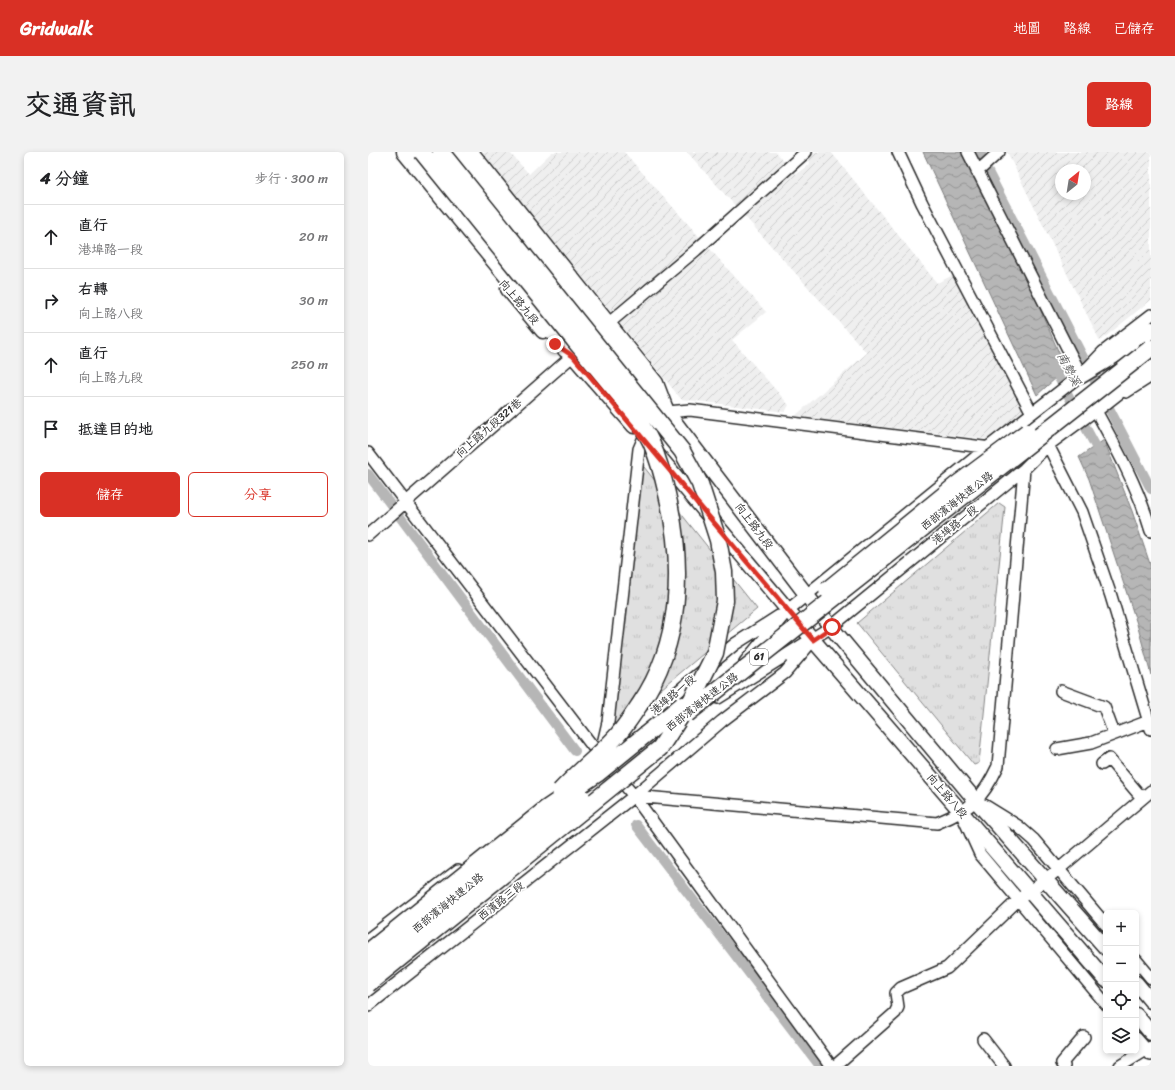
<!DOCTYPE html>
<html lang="zh-TW">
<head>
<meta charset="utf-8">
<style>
  body { margin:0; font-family:Sriracha,"LXGW WenKai TC",sans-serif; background:#f2f2f2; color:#202124 }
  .controls { position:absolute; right:12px; bottom:12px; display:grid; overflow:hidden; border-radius:6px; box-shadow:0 2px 6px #0003 }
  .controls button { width:36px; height:36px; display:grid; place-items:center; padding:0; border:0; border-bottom:1px solid #e0e0e0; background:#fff; color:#202124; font:20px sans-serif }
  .compass { position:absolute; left:687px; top:12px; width:36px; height:36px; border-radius:50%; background:#fff; box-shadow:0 2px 6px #0003; rotate:30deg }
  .stop { position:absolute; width:12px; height:12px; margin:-9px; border:3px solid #d93025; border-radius:50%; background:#fff }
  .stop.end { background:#d93025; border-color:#fff; box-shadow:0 1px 4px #0008 }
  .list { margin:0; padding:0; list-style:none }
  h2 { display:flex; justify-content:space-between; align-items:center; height:52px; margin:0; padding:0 16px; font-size:17px }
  h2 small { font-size:13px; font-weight:400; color:#757577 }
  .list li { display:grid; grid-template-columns:26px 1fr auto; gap:12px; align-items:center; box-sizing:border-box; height:64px; padding:0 16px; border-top:1px solid #e0e0e0 }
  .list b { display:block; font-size:15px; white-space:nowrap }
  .list p { margin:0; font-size:13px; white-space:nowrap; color:#757577 }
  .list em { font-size:13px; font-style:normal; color:#757577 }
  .actions { display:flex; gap:8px; padding:12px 16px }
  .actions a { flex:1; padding:9px 0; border:1px solid #d93025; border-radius:6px; text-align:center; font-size:14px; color:#d93025 }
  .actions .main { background:#d93025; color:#fff }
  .icon { flex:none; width:22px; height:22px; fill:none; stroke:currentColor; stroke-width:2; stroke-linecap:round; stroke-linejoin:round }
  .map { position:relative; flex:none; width:783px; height:914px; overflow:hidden; border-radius:6px }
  header { display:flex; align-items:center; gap:24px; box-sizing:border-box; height:56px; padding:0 20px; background:#d93025; color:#fff }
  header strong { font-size:19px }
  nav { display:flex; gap:22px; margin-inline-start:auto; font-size:14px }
  .intro { display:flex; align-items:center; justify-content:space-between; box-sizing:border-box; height:96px; padding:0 24px }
  h1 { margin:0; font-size:28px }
  .button { padding:10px 18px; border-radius:6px; background:#d93025; color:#fff; font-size:14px; font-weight:700 }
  main { display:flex; gap:24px; padding:0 24px }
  aside { flex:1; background:#fff; border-radius:6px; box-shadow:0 2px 6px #0003 }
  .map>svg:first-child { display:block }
  .industrial { fill:url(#industrial-furrows); fill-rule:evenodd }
  .grass { fill:url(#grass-tufts); stroke:#868686 }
  .water { fill:url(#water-waves); stroke:#7e7e7e }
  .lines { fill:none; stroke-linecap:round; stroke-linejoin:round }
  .canal { stroke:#b6b6b6; stroke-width:10 }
  .minor-casing { stroke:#2b2b2b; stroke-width:14 }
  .major-casing { stroke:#2b2b2b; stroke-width:17 }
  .highway-casing { stroke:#2b2b2b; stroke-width:19 }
  .minor { stroke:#fff; stroke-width:11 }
  .major { stroke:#fff; stroke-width:14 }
  .highway { stroke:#fff; stroke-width:16 }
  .highway-bridge-casing { stroke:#2b2b2b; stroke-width:19; stroke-linecap:butt }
  .highway-bridge { stroke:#fff; stroke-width:16 }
  .route { stroke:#d93025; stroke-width:5 }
  .labels { text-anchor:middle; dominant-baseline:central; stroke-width:3.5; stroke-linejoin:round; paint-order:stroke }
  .shield { fill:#fff; stroke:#6b6b6b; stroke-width:1 }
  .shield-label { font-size:10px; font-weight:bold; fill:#2b2b2b }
  .street-label { font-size:11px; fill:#2b2b2b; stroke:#fff }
  .water-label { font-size:12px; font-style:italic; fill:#5c5c5c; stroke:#fff }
</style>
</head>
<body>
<header>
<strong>Gridwalk</strong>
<nav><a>地圖</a><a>路線</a><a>已儲存</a></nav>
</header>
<div class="intro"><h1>交通資訊</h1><a class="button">路線</a></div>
<main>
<aside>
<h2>4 分鐘<small>步行 · 300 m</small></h2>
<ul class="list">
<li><svg class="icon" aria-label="ahead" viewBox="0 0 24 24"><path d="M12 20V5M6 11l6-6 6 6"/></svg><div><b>直行</b><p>港埠路一段</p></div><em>20 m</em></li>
<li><svg class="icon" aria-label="right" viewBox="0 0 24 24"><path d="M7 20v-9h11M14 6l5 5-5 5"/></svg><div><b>右轉</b><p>向上路八段</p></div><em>30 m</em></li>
<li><svg class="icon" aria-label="ahead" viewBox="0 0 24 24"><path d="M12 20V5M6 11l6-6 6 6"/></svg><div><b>直行</b><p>向上路九段</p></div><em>250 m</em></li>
<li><svg class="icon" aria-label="arrive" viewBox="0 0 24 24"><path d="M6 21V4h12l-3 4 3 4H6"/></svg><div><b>抵達目的地</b></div></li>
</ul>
<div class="actions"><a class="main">儲存</a><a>分享</a></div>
</aside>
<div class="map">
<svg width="783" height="914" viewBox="0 0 783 914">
  <defs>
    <pattern id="industrial-furrows" width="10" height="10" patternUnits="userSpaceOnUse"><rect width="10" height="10" fill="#efefef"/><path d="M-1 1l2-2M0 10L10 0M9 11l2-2" fill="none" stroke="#cdcdcd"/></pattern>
    <pattern id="grass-tufts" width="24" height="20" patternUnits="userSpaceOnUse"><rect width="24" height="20" fill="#e0e0e0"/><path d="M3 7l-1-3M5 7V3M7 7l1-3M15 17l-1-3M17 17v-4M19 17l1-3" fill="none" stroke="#c0c0c0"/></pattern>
    <pattern id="water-waves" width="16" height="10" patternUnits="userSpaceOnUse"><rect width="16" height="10" fill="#b6b6b6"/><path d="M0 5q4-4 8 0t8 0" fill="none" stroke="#949494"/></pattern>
  </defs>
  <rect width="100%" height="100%" fill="#fff"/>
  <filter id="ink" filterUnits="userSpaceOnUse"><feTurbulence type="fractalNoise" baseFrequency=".025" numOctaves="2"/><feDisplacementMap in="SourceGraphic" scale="8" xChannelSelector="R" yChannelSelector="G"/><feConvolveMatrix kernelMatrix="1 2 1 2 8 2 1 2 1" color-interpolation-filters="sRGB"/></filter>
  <g filter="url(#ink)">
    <path class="industrial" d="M114 0H141L161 22 184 0H256L398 160 364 188 421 253 417 260 313 247Z
      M319 0H408L428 22 442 12 440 0H463L569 131 585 123 658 257 626 288 427 264 499 201Z
      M639 0H783V148L732 189ZM693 18H717V42H693Z"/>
    <path class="grass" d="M276 315 389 457 245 577 241 576 271 318Z
      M631 351 637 355 611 611 606 613 489 471Z"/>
    <path class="water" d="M555 0H604L698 217 669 243Z
      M736 288 764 359 783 415V523L769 472 721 327 711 305Z"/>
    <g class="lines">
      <path class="canal" d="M612 0 614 5
        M620 20 718 211
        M684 213 734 306
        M723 221 730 235
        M741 256 783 337
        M0 322 207 599
        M268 673 452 914"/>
      <defs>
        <path id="minor" d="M530 0 554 51 664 261
          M600 0 713 223
          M609 20 631 0
          M236 178 241 171 328 98 438 0
          M758 240 783 224
          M727 257C749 297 770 335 783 379
          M293 263 299 260 322 258 623 296
          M680 293 714 360 743 444 783 577
          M0 301 232 604 266 644 463 914
          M0 383 210 199
          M377 510 420 458 619 296 713 223 735 200 783 163
          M693 539 736 555 746 582
          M350 546 463 475 656 317 680 293 733 254
          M253 587 367 492 411 464
          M689 597 723 591 781 569
          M233 600 240 570 271 297 280 276
          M734 612 741 607 774 646
          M266 644 569 671C603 657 614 648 630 614L656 317
          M616 653 650 674 666 688 738 773
          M596 667 612 702 738 852
          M0 787 90 718
          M768 808 783 826
          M0 854 266 644 354 569 417 521 445 488
          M768 886 783 903
          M615 887 636 914
          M467 914 527 861 530 855 528 841 533 836 579 816 650 748 691 717 783 639
          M696 914 694 911 716 885
          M752 914 783 895"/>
        <path id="major" d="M103 0 288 231 299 260 463 475 608 649 738 796
          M140 137 175 179
          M197 198 205 204 266 274
          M288 301 445 488 738 828
          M768 831 783 849
          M768 863 783 881"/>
        <path id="highway" d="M37 0 205 204
          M86 0 138 60 299 260
          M713 223 766 191 783 178
          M727 257 783 213"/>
      </defs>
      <use href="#minor" class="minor-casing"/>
      <use href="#major" class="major-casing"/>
      <use href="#highway" class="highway-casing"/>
      <use href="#minor" class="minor"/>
      <use href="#major" class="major"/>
      <use href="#highway" class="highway"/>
      <defs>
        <path id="highway-bridge" d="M54 0 258 252C266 264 277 277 283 290 290 306 295 324 299 342 316 412 314 491 272 552 264 564 255 578 245 588 228 606 209 621 192 639
          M459 438 588 333 659 280
          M319 562 783 196
          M0 800 179 656 229 622 314 553
          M0 816 214 645
          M0 832 292 596 324 547 347 501 357 449 356 420 350 388 332 332 314 299 73 0"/>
      </defs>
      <use href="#highway-bridge" class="highway-bridge-casing"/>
      <use href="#highway-bridge" class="highway-bridge"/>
    </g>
  </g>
  <g class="lines" filter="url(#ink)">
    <path class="route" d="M187 192 205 204 445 488 464 475"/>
  </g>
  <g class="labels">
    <rect class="shield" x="382" y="497" width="18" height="16" rx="3"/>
    <g class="shield-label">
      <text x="391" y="505">61</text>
    </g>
    <g class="street-label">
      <text transform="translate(151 150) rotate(50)">向上路九段</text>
      <text transform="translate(121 276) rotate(-41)">向上路九段321巷</text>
      <text transform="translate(589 349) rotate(-38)">西部濱海快速公路</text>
      <text transform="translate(587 373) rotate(-39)">港埠路一段</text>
      <text transform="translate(386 374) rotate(53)">向上路九段</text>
      <text transform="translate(305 543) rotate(-40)">港埠路一段</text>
      <text transform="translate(334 550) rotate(-38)">西部濱海快速公路</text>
      <text transform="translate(579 644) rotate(49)">向上路八段</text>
      <text transform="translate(133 749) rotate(-38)">西濱路三段</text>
      <text transform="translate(80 751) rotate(-39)">西部濱海快速公路</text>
    </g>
    <g class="water-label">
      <text transform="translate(701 217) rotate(62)">南勢溪</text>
    </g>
  </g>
</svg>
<div class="controls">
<button>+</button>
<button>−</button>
<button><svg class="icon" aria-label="locate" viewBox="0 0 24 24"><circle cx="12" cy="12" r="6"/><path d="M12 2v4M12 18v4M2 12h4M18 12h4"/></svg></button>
<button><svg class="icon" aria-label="layers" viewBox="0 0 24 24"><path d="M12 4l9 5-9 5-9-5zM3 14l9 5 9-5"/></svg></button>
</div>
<svg class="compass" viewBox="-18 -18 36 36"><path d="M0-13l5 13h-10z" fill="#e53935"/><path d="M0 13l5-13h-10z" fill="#757577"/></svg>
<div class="stop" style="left:464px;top:475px"></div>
<div class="stop end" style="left:187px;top:192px"></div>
</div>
</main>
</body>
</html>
